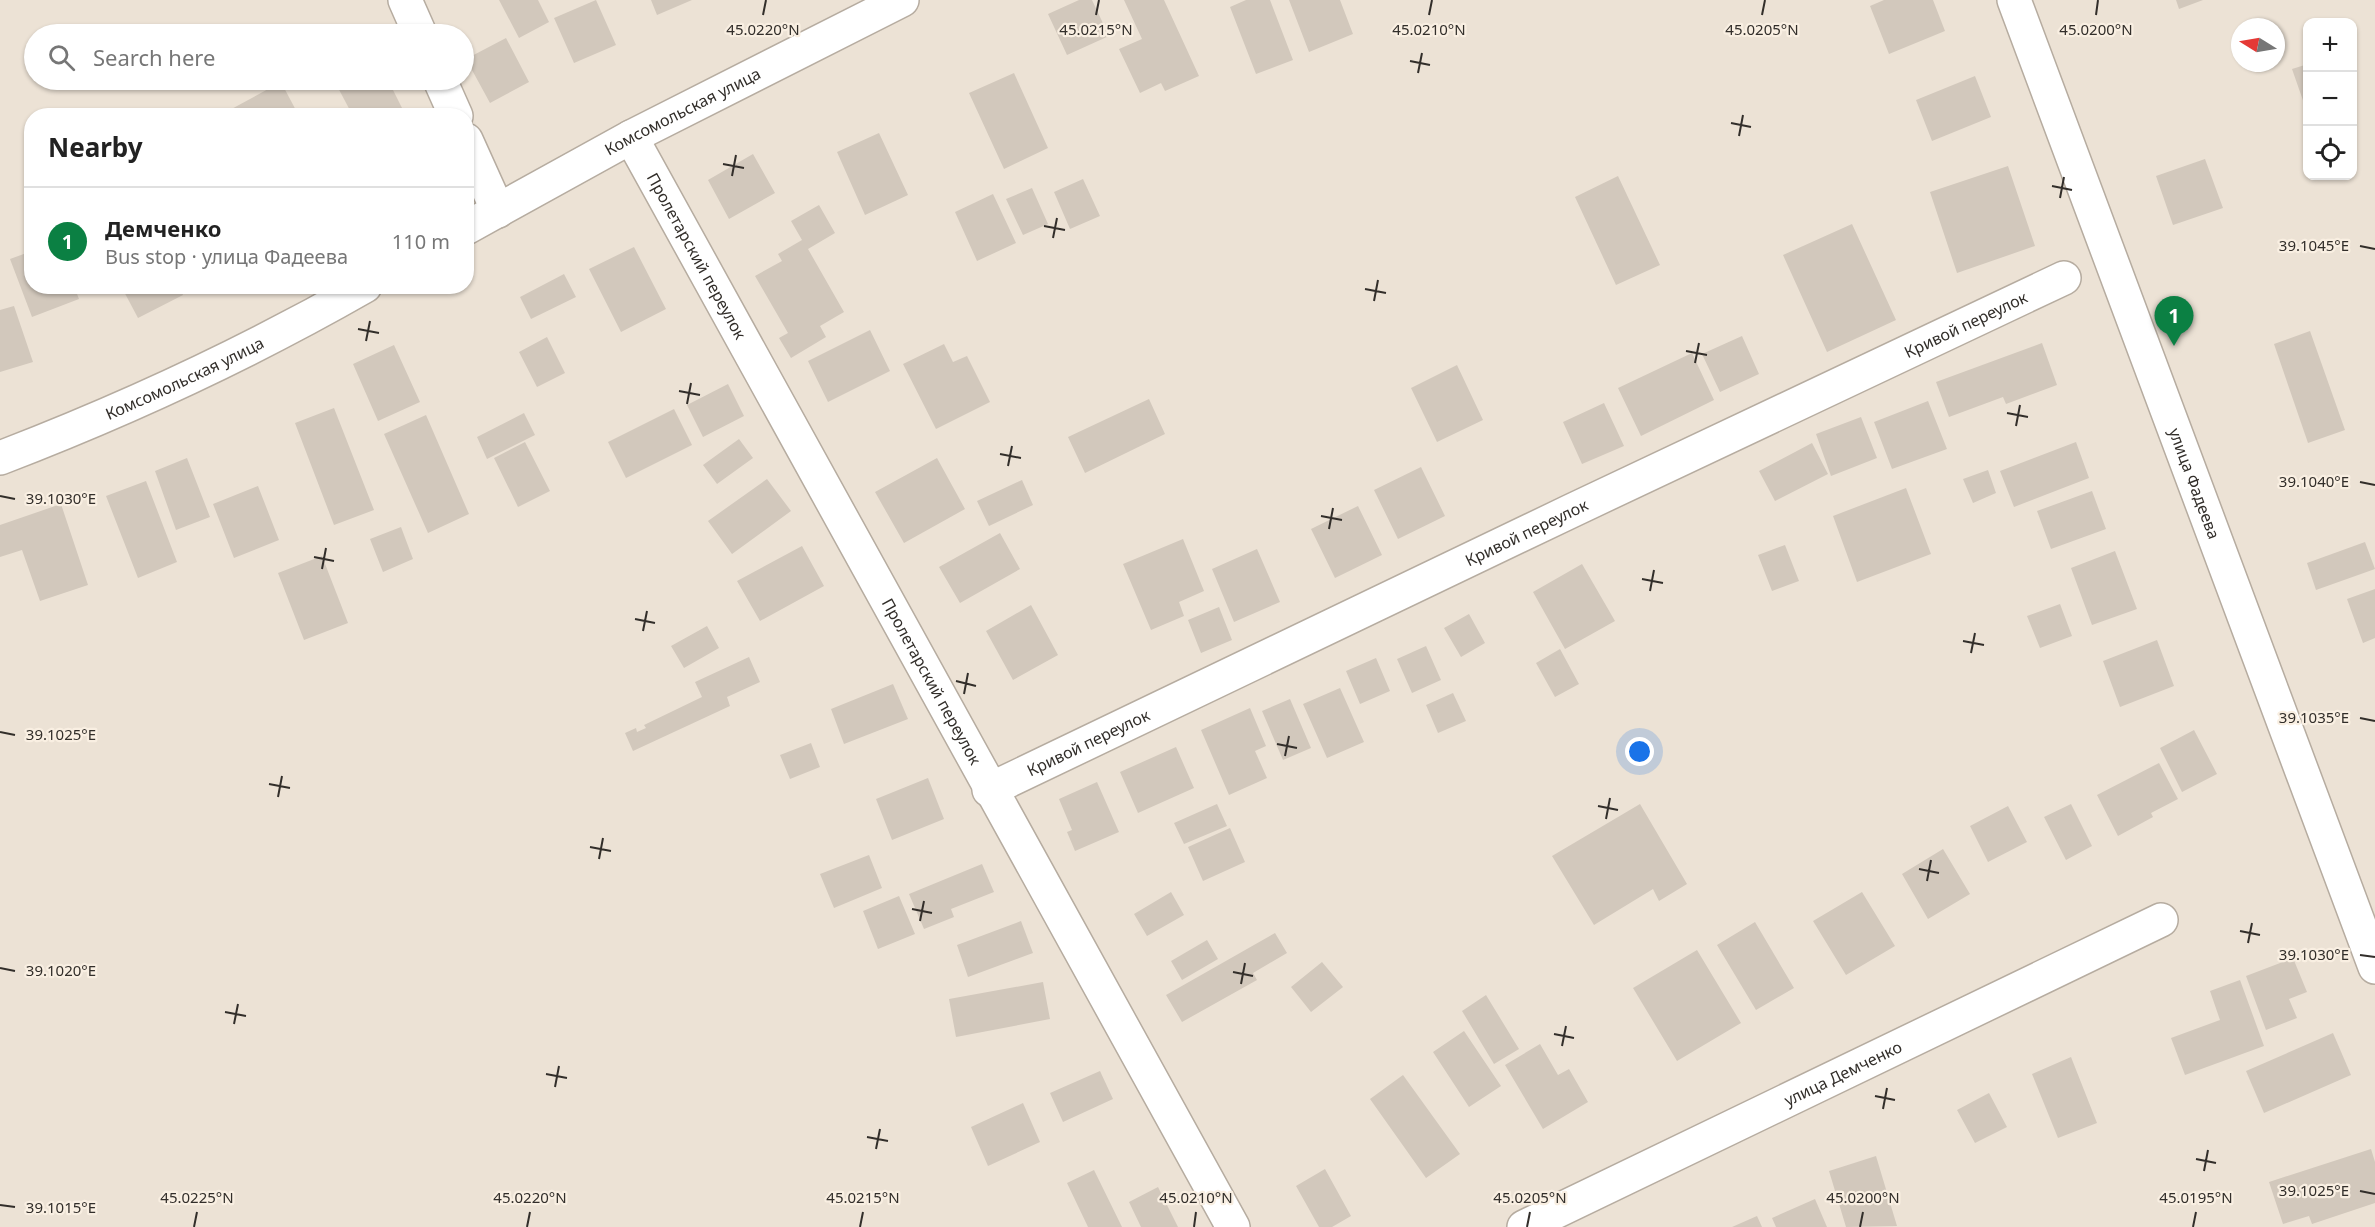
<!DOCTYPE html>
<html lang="en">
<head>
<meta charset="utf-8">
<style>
  body { margin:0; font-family:"Noto Sans",sans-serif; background:#f6f6f6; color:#222 }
  .controls { position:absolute; right:18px; top:18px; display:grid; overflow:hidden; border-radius:12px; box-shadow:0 2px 4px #0004 }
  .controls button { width:54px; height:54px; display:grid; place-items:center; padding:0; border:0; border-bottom:2px solid #e0e0e0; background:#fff; color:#222; font:30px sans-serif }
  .compass { position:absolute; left:2231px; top:18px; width:54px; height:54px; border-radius:50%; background:#fff; box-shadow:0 2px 4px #0004; rotate:281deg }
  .you { position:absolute; left:1640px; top:752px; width:21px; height:21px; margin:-15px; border:4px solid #fff; border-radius:50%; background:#1a73e8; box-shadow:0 0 0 9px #1a73e833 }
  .badge { display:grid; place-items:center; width:39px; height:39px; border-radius:50%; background:#0b8043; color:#fff; font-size:20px; font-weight:700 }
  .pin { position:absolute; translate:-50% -50px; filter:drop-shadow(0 2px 3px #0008) }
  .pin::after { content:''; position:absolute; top:32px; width:21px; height:18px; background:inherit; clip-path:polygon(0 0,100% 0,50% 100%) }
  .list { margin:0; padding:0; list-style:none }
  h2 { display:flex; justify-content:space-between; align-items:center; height:78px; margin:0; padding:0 24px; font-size:26px }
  h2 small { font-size:20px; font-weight:400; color:#767676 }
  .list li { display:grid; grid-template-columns:39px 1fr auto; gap:18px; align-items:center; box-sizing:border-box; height:108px; padding:0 24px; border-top:2px solid #e0e0e0 }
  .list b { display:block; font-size:22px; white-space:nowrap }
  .list p { margin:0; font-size:20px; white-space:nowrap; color:#767676 }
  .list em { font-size:20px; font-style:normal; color:#767676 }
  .icon { flex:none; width:33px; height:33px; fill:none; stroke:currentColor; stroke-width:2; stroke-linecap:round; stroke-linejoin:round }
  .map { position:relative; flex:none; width:2375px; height:1227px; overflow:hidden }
  .search { position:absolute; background:#fff; box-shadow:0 2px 4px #0004; left:24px; top:24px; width:450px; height:66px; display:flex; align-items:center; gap:15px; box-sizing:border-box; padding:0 21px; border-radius:33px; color:#767676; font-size:22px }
  .panel { position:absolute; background:#fff; box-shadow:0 2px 4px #0004; left:24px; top:108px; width:450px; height:186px; border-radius:24px }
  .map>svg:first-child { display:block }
  .building { fill:#d2c8bc }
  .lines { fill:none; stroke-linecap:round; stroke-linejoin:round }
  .street-casing { stroke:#b6aca0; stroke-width:36 }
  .secondary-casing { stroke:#b6aca0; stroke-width:36 }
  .street { stroke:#fff; stroke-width:33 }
  .secondary { stroke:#fff; stroke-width:33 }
  .ticks { fill:none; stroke:#322e2a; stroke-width:2 }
  .labels { text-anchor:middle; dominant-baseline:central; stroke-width:4.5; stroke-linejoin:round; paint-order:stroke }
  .street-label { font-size:16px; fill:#322e2a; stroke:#f9efe2 }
  .ticks-label { font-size:15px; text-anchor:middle; fill:#322e2a; stroke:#f9efe2; stroke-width:4.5; stroke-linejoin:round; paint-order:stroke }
</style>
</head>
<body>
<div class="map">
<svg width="2375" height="1227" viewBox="0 0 2375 1227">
  <rect width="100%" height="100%" fill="#ece2d5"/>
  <path class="building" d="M499 0H538L549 22 519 38Z
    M596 0 616 45 574 63 554 18Z
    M651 0H692L657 15Z
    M1079 0H1092L1109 36 1067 55 1048 14Z
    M1124 0H1164L1199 76 1165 91 1161 83 1140 93 1119 49 1142 39Z
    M1246 0H1270L1293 60 1256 74 1230 7Z
    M1289 0H1340L1353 34 1309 52Z
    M1884 0H1933L1945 31 1889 54 1870 6Z
    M2176 0H2203L2179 9Z
    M506 38 529 82 490 103 466 59Z
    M2308 64V112H2307L2292 69Z
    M1014 73 1048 148 1004 169 969 93Z
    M1975 76 1991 117 1932 141 1916 100Z
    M345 80H399L390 84 406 116H353L336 84Z
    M281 82 299 116H227L226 112Z
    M879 133 908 195 865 215 837 152Z
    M753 154 775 193 729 219 708 180Z
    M2205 159 2223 208 2173 225 2156 176Z
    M2008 166 2035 246 1957 273 1930 192Z
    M1618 176 1660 265 1616 285 1575 197Z
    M1083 179 1100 216 1070 229 1054 192Z
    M1032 188 1048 224 1023 235 1006 199Z
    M993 194 1016 243 977 261 955 212Z
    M819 205 835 233 808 249 844 312 820 326 826 337 791 358 779 338 788 333 755 276 782 261 778 254 802 240 791 221Z
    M1852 224 1896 320 1827 352 1783 255Z
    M634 247 666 309 621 332 589 269Z
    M32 251V286H74L79 299 32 317 10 259Z
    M564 274 576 297 531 319 520 297Z
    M121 286H179L183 295 138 318Z
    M14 306 33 362 0 372V310Z
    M870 330 890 371 828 402 808 361Z
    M2310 331 2345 430 2308 443 2274 344Z
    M1742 336 1759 374 1720 392 1702 354Z
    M547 337 565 373 537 387 519 352Z
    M2042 343 2057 385 2006 404 2003 397 1949 417 1936 382Z
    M944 344 953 362 967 356 990 402 936 429 903 364Z
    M394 345 420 402 378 421 353 364Z
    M1692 353 1714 400 1641 436 1618 388Z
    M1457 365 1483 420 1437 442 1411 388Z
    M728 384 744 416 703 437 687 405Z
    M1149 399 1165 434 1085 473 1068 437Z
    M1928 401 1947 449 1892 469 1874 422Z
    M1604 403 1624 446 1582 464 1563 422Z
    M334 408 374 510 334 525 295 423Z
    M674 409 692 445 626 478 608 442Z
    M524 413 535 435 487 459 477 437Z
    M426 415 469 514 428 533 384 434Z
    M1861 417 1877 458 1831 476 1816 434Z
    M739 439 753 458 717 484 703 465Z
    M525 442 550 491 518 507 494 458Z
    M2076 442 2089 478 2014 507 2000 471Z
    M1812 443 1828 474 1775 501 1759 471Z
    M187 458 210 517 176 530 155 471Z
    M937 458 965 509 904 543 875 492Z
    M1421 467 1445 516 1398 539 1374 490Z
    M1988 470 1996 493 1973 503 1963 479Z
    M767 479 791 511 732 554 708 521Z
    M1022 480 1033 505 989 526 977 501Z
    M146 481 177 562 138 578 106 496Z
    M258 486 279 540 234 558 213 504Z
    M1906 488 1931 554 1857 582 1833 516Z
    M2092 491 2106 529 2051 549 2037 511Z
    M61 504 88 585 40 601 22 550 0 557V525Z
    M1358 506 1382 555 1335 578 1311 529Z
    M401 527 413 559 383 572 370 539Z
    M1000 533 1020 569 960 603 939 567Z
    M1183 539 1204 591 1179 602 1184 616 1151 630 1123 564Z
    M2365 542 2375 569 2316 590 2307 563Z
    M1785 545 1799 581 1772 591 1758 555Z
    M802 546 824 586 760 621 737 581Z
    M1257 549 1280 602 1234 622 1212 569Z
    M2115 551 2137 609 2092 625 2071 568Z
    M322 556 348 623 304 640 278 573Z
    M1582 564 1615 621 1565 649 1533 592Z
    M2375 589V638L2363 643 2347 599Z
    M2060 604 2072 636 2040 648 2027 616Z
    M1031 605 1058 655 1013 680 986 631Z
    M1219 607 1232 640 1201 653 1188 620Z
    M1469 614 1485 643 1461 657 1444 628Z
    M707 626 719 648 684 668 671 646Z
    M2157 640 2174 686 2120 707 2103 661Z
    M1426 646 1441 680 1412 693 1397 659Z
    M1560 649 1579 684 1555 697 1536 663Z
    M749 657 760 682 727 697 730 706 633 751 625 733 636 728 637 732 646 728 644 725 702 697 695 682Z
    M1376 658 1390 691 1360 704 1346 671Z
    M893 684 908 719 844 744 831 709Z
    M1340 688 1364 742 1327 758 1303 704Z
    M1453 693 1466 721 1438 733 1426 705Z
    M1290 699 1311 748 1283 760 1262 711Z
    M1250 708 1266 746 1255 751 1267 778 1229 795 1201 730Z
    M2194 730 2217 774 2182 792 2160 748Z
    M811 743 820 767 790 779 780 755Z
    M1176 747 1194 788 1138 813 1120 772Z
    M2159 763 2178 799 2151 813 2153 817 2118 836 2097 795Z
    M928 778 944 819 892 840 876 799Z
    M1097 782 1119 832 1075 851 1067 832 1072 830 1059 799Z
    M1217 804 1227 826 1184 844 1174 823Z
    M1640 804 1687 884 1659 901 1653 889 1594 925 1552 856Z
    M2071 804 2092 846 2066 860 2044 817Z
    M2008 806 2027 842 1988 862 1970 826Z
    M1230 828 1245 862 1203 881 1188 847Z
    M1943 849 1970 894 1928 919 1902 874Z
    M869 855 882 888 834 908 820 874Z
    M982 864 994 892 951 909 954 917 924 929 909 894Z
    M1171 892 1184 915 1147 936 1134 914Z
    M1862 892 1895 946 1846 975 1813 921Z
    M899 896 915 934 878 949 863 911Z
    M1021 921 1033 953 968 977 957 945Z
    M1755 922 1794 988 1756 1010 1717 945Z
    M1275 933 1287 953 1253 973 1257 980 1182 1022 1166 995Z
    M1207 940 1218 959 1182 980 1171 961Z
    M1697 950 1741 1023 1677 1061 1633 988Z
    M2293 958 2307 992 2289 999 2297 1018 2266 1030 2246 976Z
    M1322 962 1343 987 1311 1012 1291 987Z
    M2240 980 2264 1046 2185 1075 2171 1038 2220 1020 2210 991Z
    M1043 982 1050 1019 956 1037 949 999Z
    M1486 995 1519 1049 1494 1064 1462 1011Z
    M1464 1031 1501 1086 1469 1107 1433 1052Z
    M2333 1033 2351 1075 2264 1113 2246 1071Z
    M1540 1044 1558 1075 1569 1069 1588 1102 1543 1129 1505 1065Z
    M2071 1057 2097 1123 2058 1138 2032 1074Z
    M1100 1071 1113 1099 1063 1122 1050 1093Z
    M1403 1075 1460 1154 1426 1178 1370 1099Z
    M1989 1093 2007 1127 1975 1143 1957 1110Z
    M1023 1103 1040 1142 988 1166 971 1127Z
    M2371 1149 2375 1162V1203L2312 1224 2309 1216 2283 1224 2269 1182Z
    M1876 1156 1897 1226 1846 1227 1829 1171Z
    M1325 1169 1351 1216 1332 1227H1319L1296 1186Z
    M1094 1170 1122 1227H1088L1067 1183Z
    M1158 1187 1178 1227H1141L1129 1202Z
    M1815 1199 1827 1227H1776L1772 1218Z
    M1757 1216 1762 1227H1732Z"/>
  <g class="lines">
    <defs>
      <g id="street">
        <path d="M405 0 420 34"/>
        <path d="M440 80 456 116"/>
        <path id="s1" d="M631 137 1233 1227"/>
        <path d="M466 140 498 211"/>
        <path id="s2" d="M466 228 631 137 902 0"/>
        <path id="s3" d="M0 458C125 410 248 353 365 286"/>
        <path id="s4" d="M989 790 1571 511 2064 278"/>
        <path id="s5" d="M1524 1227 2161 920"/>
      </g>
      <g id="secondary">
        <path id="s6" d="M2014 0 2375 967"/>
      </g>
    </defs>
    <use href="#street" class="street-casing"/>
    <use href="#secondary" class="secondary-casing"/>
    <use href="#street" class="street"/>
    <use href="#secondary" class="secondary"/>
  </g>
  <path class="ticks" d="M763 15 766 0M1096 15 1099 0M1429 15 1432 0M1762 15 1765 0M2096 15 2098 0M1410 61 1430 65M1418 73 1422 53M1731 123 1751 127M1739 136 1743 115M723 164 744 168M732 176 736 155M2052 186 2072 190M2060 198 2064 177M1044 226 1065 230M1053 238 1057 218M2360 246 2375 249M1365 289 1386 293M1374 301 1378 280M358 329 379 333M366 341 370 321M1686 351 1707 355M1695 363 1699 343M679 391 700 395M687 404 691 383M2007 413 2028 417M2016 426 2020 405M1000 454 1021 458M1008 466 1012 446M2360 482 2375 485M0 496 15 499M1321 516 1342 520M1329 529 1333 508M314 557 334 561M322 569 326 548M1642 579 1663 583M1650 591 1654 570M635 619 655 623M643 631 647 611M1963 641 1984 645M1971 653 1975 633M956 681 976 686M964 694 968 673M2360 718 2375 721M0 732 15 735M1277 744 1297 748M1285 756 1289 736M269 784 290 788M278 797 282 776M1598 806 1618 810M1606 819 1610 798M590 847 611 851M599 859 603 838M1919 869 1939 873M1927 881 1931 860M912 909 932 913M920 921 924 901M2240 931 2260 935M2248 943 2252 923M2360 955 2375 957M0 968 15 971M1233 972 1253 976M1241 984 1245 963M225 1012 246 1016M234 1024 238 1004M1554 1034 1574 1038M1562 1046 1566 1026M546 1074 567 1078M555 1087 559 1066M1875 1096 1895 1100M1883 1109 1887 1088M867 1137 888 1141M876 1149 880 1129M2196 1159 2216 1163M2204 1171 2208 1150M2360 1191 2375 1194M0 1205 15 1207M194 1227 197 1212M527 1227 530 1212M860 1227 863 1212M1194 1227 1196 1212M1527 1227 1530 1212M1860 1227 1863 1212M2193 1227 2196 1212"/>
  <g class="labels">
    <g class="street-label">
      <text stroke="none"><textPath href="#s2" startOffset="246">Комсомольская улица</textPath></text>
      <text stroke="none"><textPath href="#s1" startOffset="136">Пролетарский переулок</textPath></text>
      <text stroke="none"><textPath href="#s4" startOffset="1082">Кривой переулок</textPath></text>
      <text stroke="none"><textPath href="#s3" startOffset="201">Комсомольская улица</textPath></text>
      <text stroke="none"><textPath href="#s6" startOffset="516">улица Фадеева</textPath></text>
      <text stroke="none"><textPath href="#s4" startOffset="596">Кривой переулок</textPath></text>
      <text stroke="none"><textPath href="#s1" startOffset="622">Пролетарский переулок</textPath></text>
      <text stroke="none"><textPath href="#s4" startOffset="110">Кривой переулок</textPath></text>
      <text stroke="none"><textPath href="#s5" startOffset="354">улица Демченко</textPath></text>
    </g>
  </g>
  <g class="ticks-label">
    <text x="763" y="35">45.0220°N</text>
    <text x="1096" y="35">45.0215°N</text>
    <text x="1429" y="35">45.0210°N</text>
    <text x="1762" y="35">45.0205°N</text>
    <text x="2096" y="35">45.0200°N</text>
    <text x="2314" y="251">39.1045°E</text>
    <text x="2314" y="487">39.1040°E</text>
    <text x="61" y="504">39.1030°E</text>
    <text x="2314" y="723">39.1035°E</text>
    <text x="61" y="740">39.1025°E</text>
    <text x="2314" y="960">39.1030°E</text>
    <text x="61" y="976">39.1020°E</text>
    <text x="2314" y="1196">39.1025°E</text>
    <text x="197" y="1203">45.0225°N</text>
    <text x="530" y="1203">45.0220°N</text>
    <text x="863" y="1203">45.0215°N</text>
    <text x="1196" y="1203">45.0210°N</text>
    <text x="1530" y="1203">45.0205°N</text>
    <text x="1863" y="1203">45.0200°N</text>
    <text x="2196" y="1203">45.0195°N</text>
    <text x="61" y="1213">39.1015°E</text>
  </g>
</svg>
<div class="controls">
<button>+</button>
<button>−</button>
<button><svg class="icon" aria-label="locate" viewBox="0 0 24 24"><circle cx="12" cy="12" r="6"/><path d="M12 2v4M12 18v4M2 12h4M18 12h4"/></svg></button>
</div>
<svg class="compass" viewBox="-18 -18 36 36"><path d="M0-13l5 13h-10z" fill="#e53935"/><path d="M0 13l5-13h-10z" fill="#767676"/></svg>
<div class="you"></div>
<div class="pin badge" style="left:2174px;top:346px">1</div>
<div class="search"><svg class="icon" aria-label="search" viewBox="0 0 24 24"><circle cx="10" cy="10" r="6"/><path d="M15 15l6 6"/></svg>Search here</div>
<section class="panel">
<h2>Nearby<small></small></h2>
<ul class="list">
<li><span class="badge">1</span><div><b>Демченко</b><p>Bus stop · улица Фадеева</p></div><em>110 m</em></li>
</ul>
</section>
</div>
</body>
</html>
